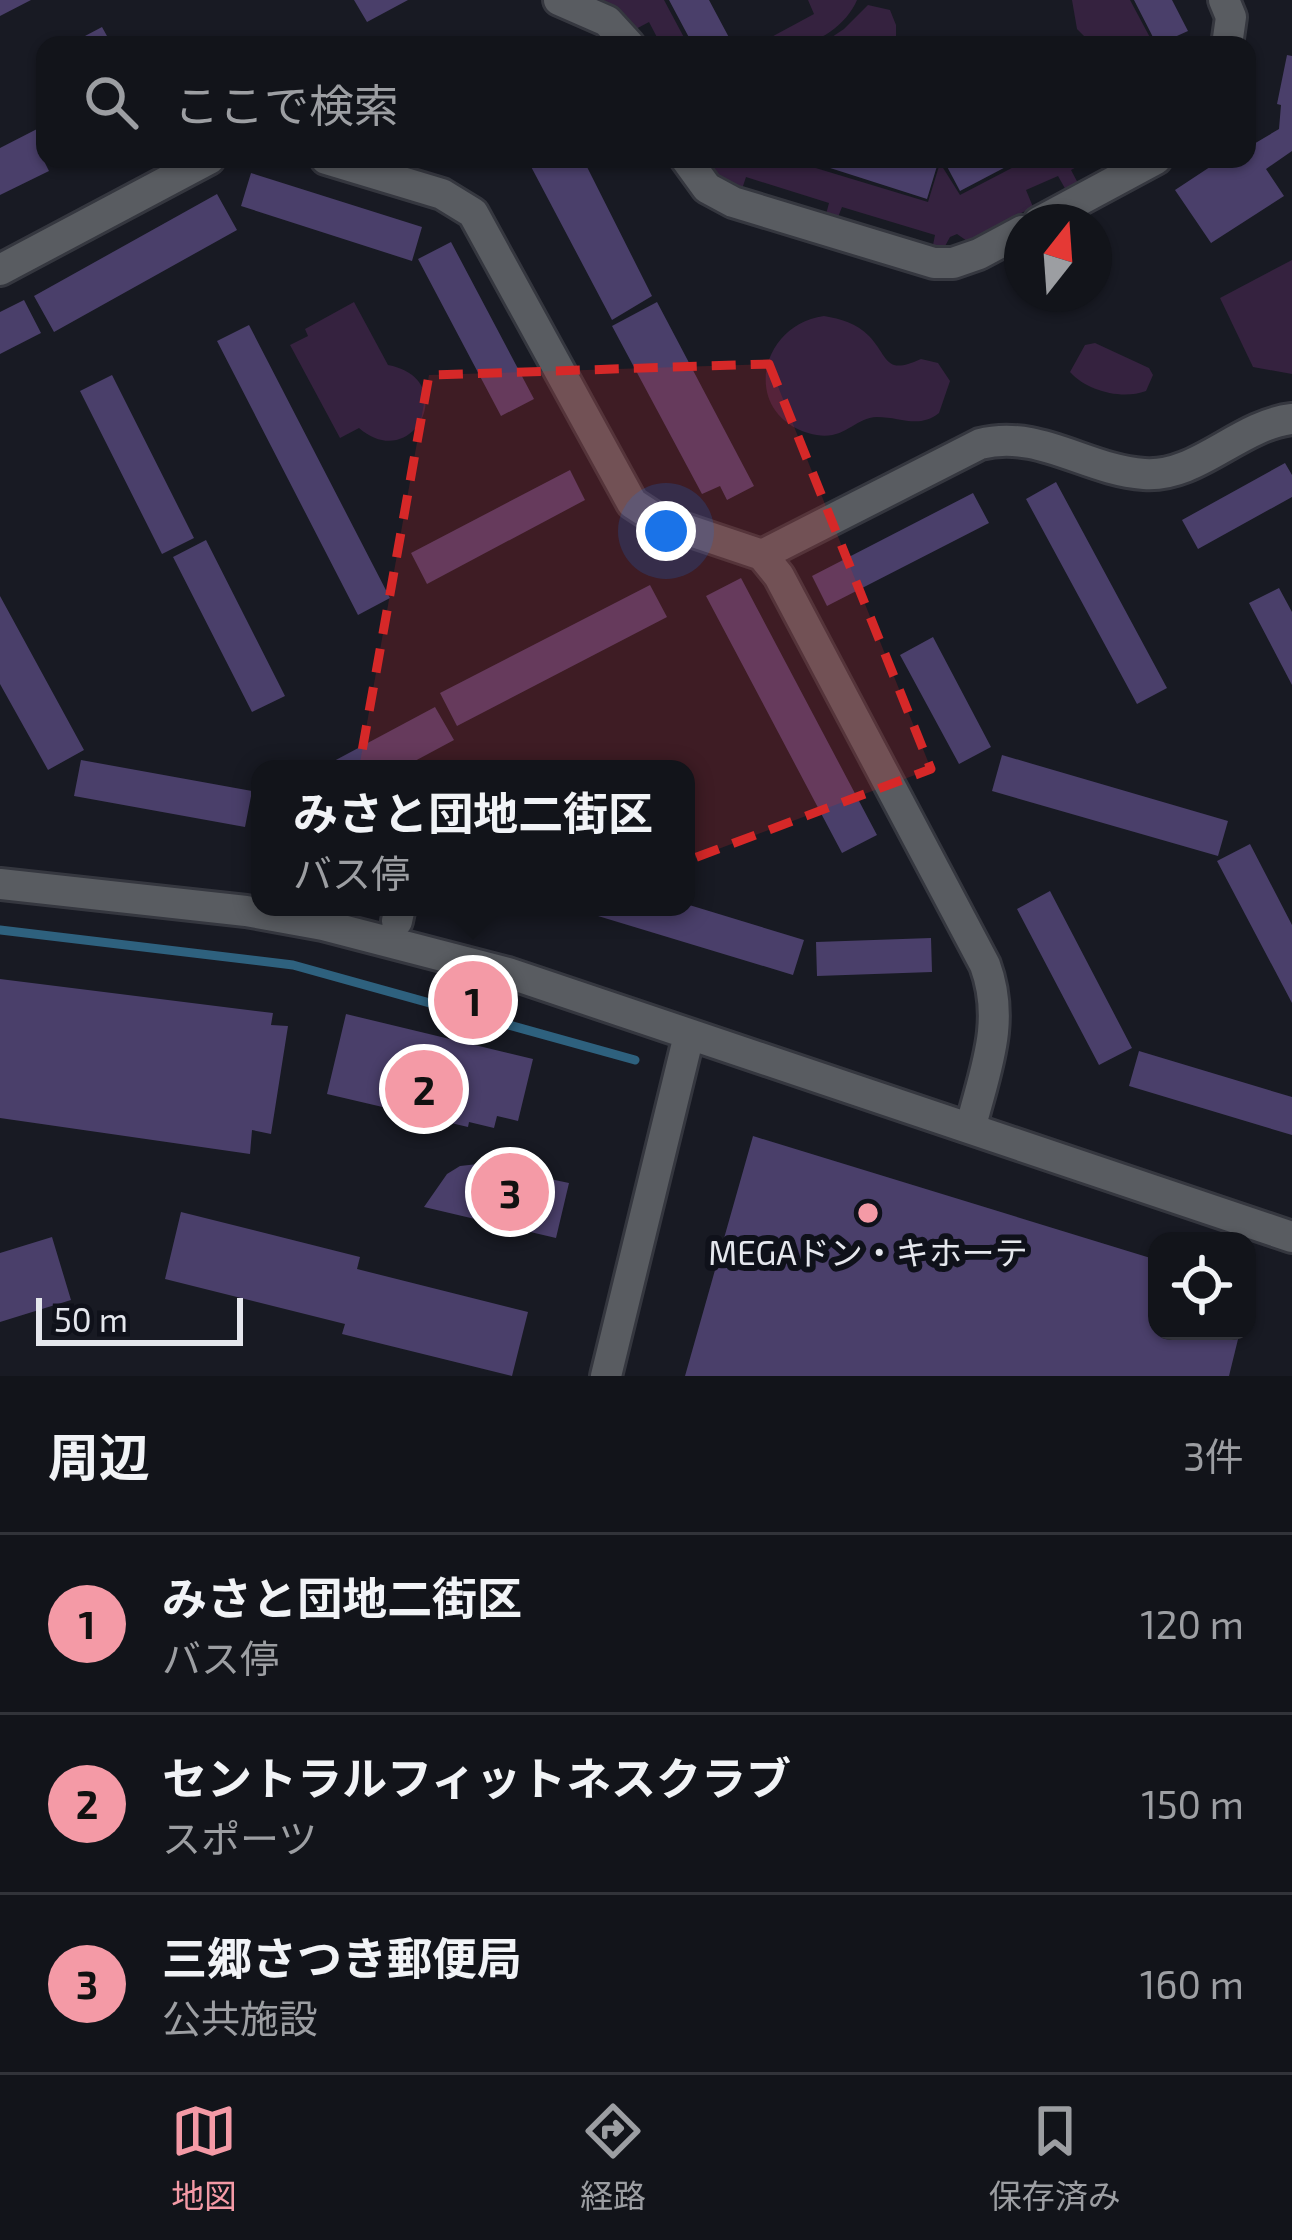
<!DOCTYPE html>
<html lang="ja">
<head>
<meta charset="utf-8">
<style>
  body { margin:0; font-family:"Exo 2","Noto Sans JP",sans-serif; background:#1b1d23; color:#f1f3f6 }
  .controls { position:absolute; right:36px; bottom:36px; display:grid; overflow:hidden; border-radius:24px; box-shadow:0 3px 9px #0004 }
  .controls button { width:108px; height:108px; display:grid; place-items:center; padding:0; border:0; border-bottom:3px solid #313339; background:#12141a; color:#f1f3f6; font:60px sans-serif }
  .compass { position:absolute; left:1004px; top:204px; width:108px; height:108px; border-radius:50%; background:#12141a; box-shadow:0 3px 9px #0004; rotate:17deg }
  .scale { position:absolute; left:36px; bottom:30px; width:207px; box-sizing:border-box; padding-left:12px; border:6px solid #e5e7ed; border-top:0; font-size:33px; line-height:42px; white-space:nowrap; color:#e5e7ed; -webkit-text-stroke:9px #0f111a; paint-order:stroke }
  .you { position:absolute; left:666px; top:531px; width:42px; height:42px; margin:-30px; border:9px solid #fff; border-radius:50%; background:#1a73e8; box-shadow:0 0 0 18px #1a73e833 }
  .badge { display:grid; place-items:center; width:78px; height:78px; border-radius:50%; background:#f49aa6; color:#111; font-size:39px; font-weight:700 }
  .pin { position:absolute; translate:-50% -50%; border:6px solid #fff; box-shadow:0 3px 12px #0006 }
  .popup { position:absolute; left:251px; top:760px; width:444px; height:156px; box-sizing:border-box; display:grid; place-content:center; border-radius:24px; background:#12141a; filter:drop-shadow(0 3px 9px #0005); font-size:39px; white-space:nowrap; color:#9c9ea2 }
  .popup b { font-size:45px; color:#f1f3f6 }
  .popup::after { content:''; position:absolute; left:50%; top:100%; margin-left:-24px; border:24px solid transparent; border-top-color:#12141a }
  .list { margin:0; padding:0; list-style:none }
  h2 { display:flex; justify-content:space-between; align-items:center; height:156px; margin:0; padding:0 48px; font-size:51px }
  h2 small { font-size:39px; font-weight:400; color:#9c9ea2 }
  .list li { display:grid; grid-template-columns:78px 1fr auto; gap:36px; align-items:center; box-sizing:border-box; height:180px; padding:0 48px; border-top:3px solid #313339 }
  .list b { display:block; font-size:45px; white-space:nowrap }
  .list p { margin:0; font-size:39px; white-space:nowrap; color:#9c9ea2 }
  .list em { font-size:39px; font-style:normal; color:#9c9ea2 }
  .icon { flex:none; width:66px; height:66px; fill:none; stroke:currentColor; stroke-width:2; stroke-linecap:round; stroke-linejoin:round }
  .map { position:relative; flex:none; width:1292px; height:1376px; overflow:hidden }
  .search { position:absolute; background:#12141a; box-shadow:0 3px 9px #0004; left:36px; right:36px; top:36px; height:132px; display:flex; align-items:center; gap:30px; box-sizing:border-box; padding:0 42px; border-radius:24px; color:#9c9ea2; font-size:45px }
  .sheet { height:696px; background:#12141a }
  nav { display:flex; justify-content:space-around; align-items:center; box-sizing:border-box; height:168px; border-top:3px solid #313339; background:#12141a; font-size:33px; color:#9c9ea2 }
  nav a { display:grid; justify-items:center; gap:6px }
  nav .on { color:#f49aa6 }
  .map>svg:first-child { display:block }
  .green { fill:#35223f }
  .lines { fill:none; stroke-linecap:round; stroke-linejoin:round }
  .stream { stroke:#2e617e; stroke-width:9 }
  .building { fill:#4a3f6a }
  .minor-casing { stroke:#35373f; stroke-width:36 }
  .minor { stroke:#595c61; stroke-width:30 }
  .marked { fill:#d62828; fill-opacity:0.2; stroke:#d62828; stroke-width:9; stroke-dasharray:24 15; stroke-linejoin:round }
  .poi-dot { fill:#f49aa6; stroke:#0f111a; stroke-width:4.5 }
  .labels { text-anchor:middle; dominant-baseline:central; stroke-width:12; stroke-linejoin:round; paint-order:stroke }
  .poi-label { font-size:33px; fill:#e5e7ed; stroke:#0f111a }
</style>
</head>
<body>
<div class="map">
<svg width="1292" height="1376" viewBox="0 0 1292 1376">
  <rect width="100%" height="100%" fill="#181a23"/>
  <path class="green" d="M599 0H664L688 45H661L649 22 634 30Z
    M808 0H857C847 24 818 45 793 45L789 38 767 45 764 41 814 14Z
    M1072 0H1130L1154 45H1093L1077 29Z
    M868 5 890 10 896 25V45H820L844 29Z
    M712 159H786L928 202 940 163 960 195 1029 159H1091L1071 170 1080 187 1067 192 1058 176 1026 190 1033 207 967 241 957 234 950 237 944 248 932 250 935 235 842 207 836 222 825 218 829 203 746 177 741 192 703 164Z
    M1292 260V374L1253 367 1220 298Z
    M354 302 388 365C462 379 413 475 359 428L340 438 290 345 308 336 305 329Z
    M824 316C841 319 856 323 869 336 889 357 884 376 921 359L938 363 950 381 939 413C919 429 901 417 877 417 852 418 844 444 808 433 741 412 759 325 824 316Z
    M1095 343 1149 368 1153 375 1146 391C1122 400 1087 391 1070 372L1085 345Z"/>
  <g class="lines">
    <path class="stream" d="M0 930 293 965 635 1060"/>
  </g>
  <path class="building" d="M0 0H31L0 16Z
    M354 0H408L367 22Z
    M669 0H709L733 45H693Z
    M1134 0H1172L1188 31 1157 45Z
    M102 27 112 45H68Z
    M1287 55 1292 56V151L1266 169 1284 196 1211 243 1175 190 1222 159H1247V148L1279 129 1281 105 1277 104Z
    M37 129 45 144V150L40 153 49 171 0 195V148Z
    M527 159H583L652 296 612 320Z
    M802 159H915L937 166 927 199Z
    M943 159H1021L960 191Z
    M251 173 422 227 412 261 241 206Z
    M217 194 237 230 54 332 34 296Z
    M451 242 534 399 501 416 418 259Z
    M24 300 41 333 0 354V312Z
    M657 302 754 486 727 500 720 486 702 494 612 326Z
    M249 325 390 598 358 615 217 341Z
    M112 375 194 538 162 554 80 391Z
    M1285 463 1292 475V497L1198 549 1182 520Z
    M570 470 585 500 427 584 411 553Z
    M1056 482 1167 688 1137 704 1026 499Z
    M973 493 989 523 827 606 812 576Z
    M206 540 285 696 252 712 173 557Z
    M741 578 877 835 842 853 706 596Z
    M650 585 667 617 457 726 440 693Z
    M1279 588 1292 612V685L1249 603Z
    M0 596 84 750 48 770 0 684Z
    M933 637 991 747 959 764 900 655Z
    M435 707 454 740 400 769H319Z
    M1002 755 1228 821 1218 856 992 791Z
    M81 760 252 791 245 827 74 796Z
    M1250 844 1292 925V1003L1217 861Z
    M1050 891 1132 1048 1099 1065 1017 909Z
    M686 904 804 940 793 975 598 916 601 907H686Z
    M931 938 932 972 817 976 816 942Z
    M0 979 273 1013 271 1025 288 1026 271 1134 252 1130 250 1154 0 1118Z
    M346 1014 533 1059 518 1121 497 1116 494 1128 469 1122 468 1127 327 1094Z
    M1139 1051 1292 1097V1135L1129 1086Z
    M753 1136 1157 1260V1331H1240L1229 1376H685Z
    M478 1164 569 1183 556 1238 424 1207 447 1174 460 1166Z
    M181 1212 360 1257 357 1269 528 1312 512 1376 342 1334 345 1324 165 1279Z
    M52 1237 71 1300 0 1322V1253Z"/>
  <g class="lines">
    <defs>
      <path id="minor" d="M559 0 607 21 629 45
        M1224 0 1231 17 1227 45
        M326 159 442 194 473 213 632 503 658 520 762 555 980 444C1039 429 1086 470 1144 474 1197 478 1239 425 1292 419
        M686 159 707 188 733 202 934 263H953L979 254 1022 231
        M1039 222 1156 159
        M0 270 209 159
        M762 555 779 576 985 965C1006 1022 985 1070 971 1126
        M0 884 246 911 323 925 508 973 1292 1237
        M397 921 400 907
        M606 1376 689 1035"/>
    </defs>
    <use href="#minor" class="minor-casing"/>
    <use href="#minor" class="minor"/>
  </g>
  <path class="marked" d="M769 364 931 769 604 892 356 785 429 375Z"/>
  <circle class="poi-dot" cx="868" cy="1213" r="12"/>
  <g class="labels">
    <g class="poi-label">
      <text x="868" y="1252">MEGAドン・キホーテ</text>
    </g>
  </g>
</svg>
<div class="controls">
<button><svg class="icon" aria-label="locate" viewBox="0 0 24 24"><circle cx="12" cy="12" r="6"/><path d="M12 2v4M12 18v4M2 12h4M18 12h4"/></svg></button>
</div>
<svg class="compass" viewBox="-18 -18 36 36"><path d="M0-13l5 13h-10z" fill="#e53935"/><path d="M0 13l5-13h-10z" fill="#9c9ea2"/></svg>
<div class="scale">50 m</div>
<div class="you"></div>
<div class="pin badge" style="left:473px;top:1000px">1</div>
<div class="popup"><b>みさと団地二街区</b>バス停</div>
<div class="pin badge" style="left:424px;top:1089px">2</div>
<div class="pin badge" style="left:510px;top:1192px">3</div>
<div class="search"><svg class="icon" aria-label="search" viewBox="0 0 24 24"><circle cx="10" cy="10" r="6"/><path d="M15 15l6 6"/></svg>ここで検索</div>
</div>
<section class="sheet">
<h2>周辺<small>3件</small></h2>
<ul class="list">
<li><span class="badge">1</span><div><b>みさと団地二街区</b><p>バス停</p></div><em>120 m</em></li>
<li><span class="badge">2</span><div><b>セントラルフィットネスクラブ</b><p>スポーツ</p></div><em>150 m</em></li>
<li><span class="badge">3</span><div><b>三郷さつき郵便局</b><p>公共施設</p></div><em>160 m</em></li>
</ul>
</section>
<nav>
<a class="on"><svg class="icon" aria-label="map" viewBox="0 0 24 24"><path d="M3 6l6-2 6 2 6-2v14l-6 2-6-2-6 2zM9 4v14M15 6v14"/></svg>地図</a>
<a><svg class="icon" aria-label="directions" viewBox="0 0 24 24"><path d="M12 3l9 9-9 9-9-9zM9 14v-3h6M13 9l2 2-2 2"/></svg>経路</a>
<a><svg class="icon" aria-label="saved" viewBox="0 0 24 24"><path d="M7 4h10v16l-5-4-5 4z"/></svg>保存済み</a>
</nav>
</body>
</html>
